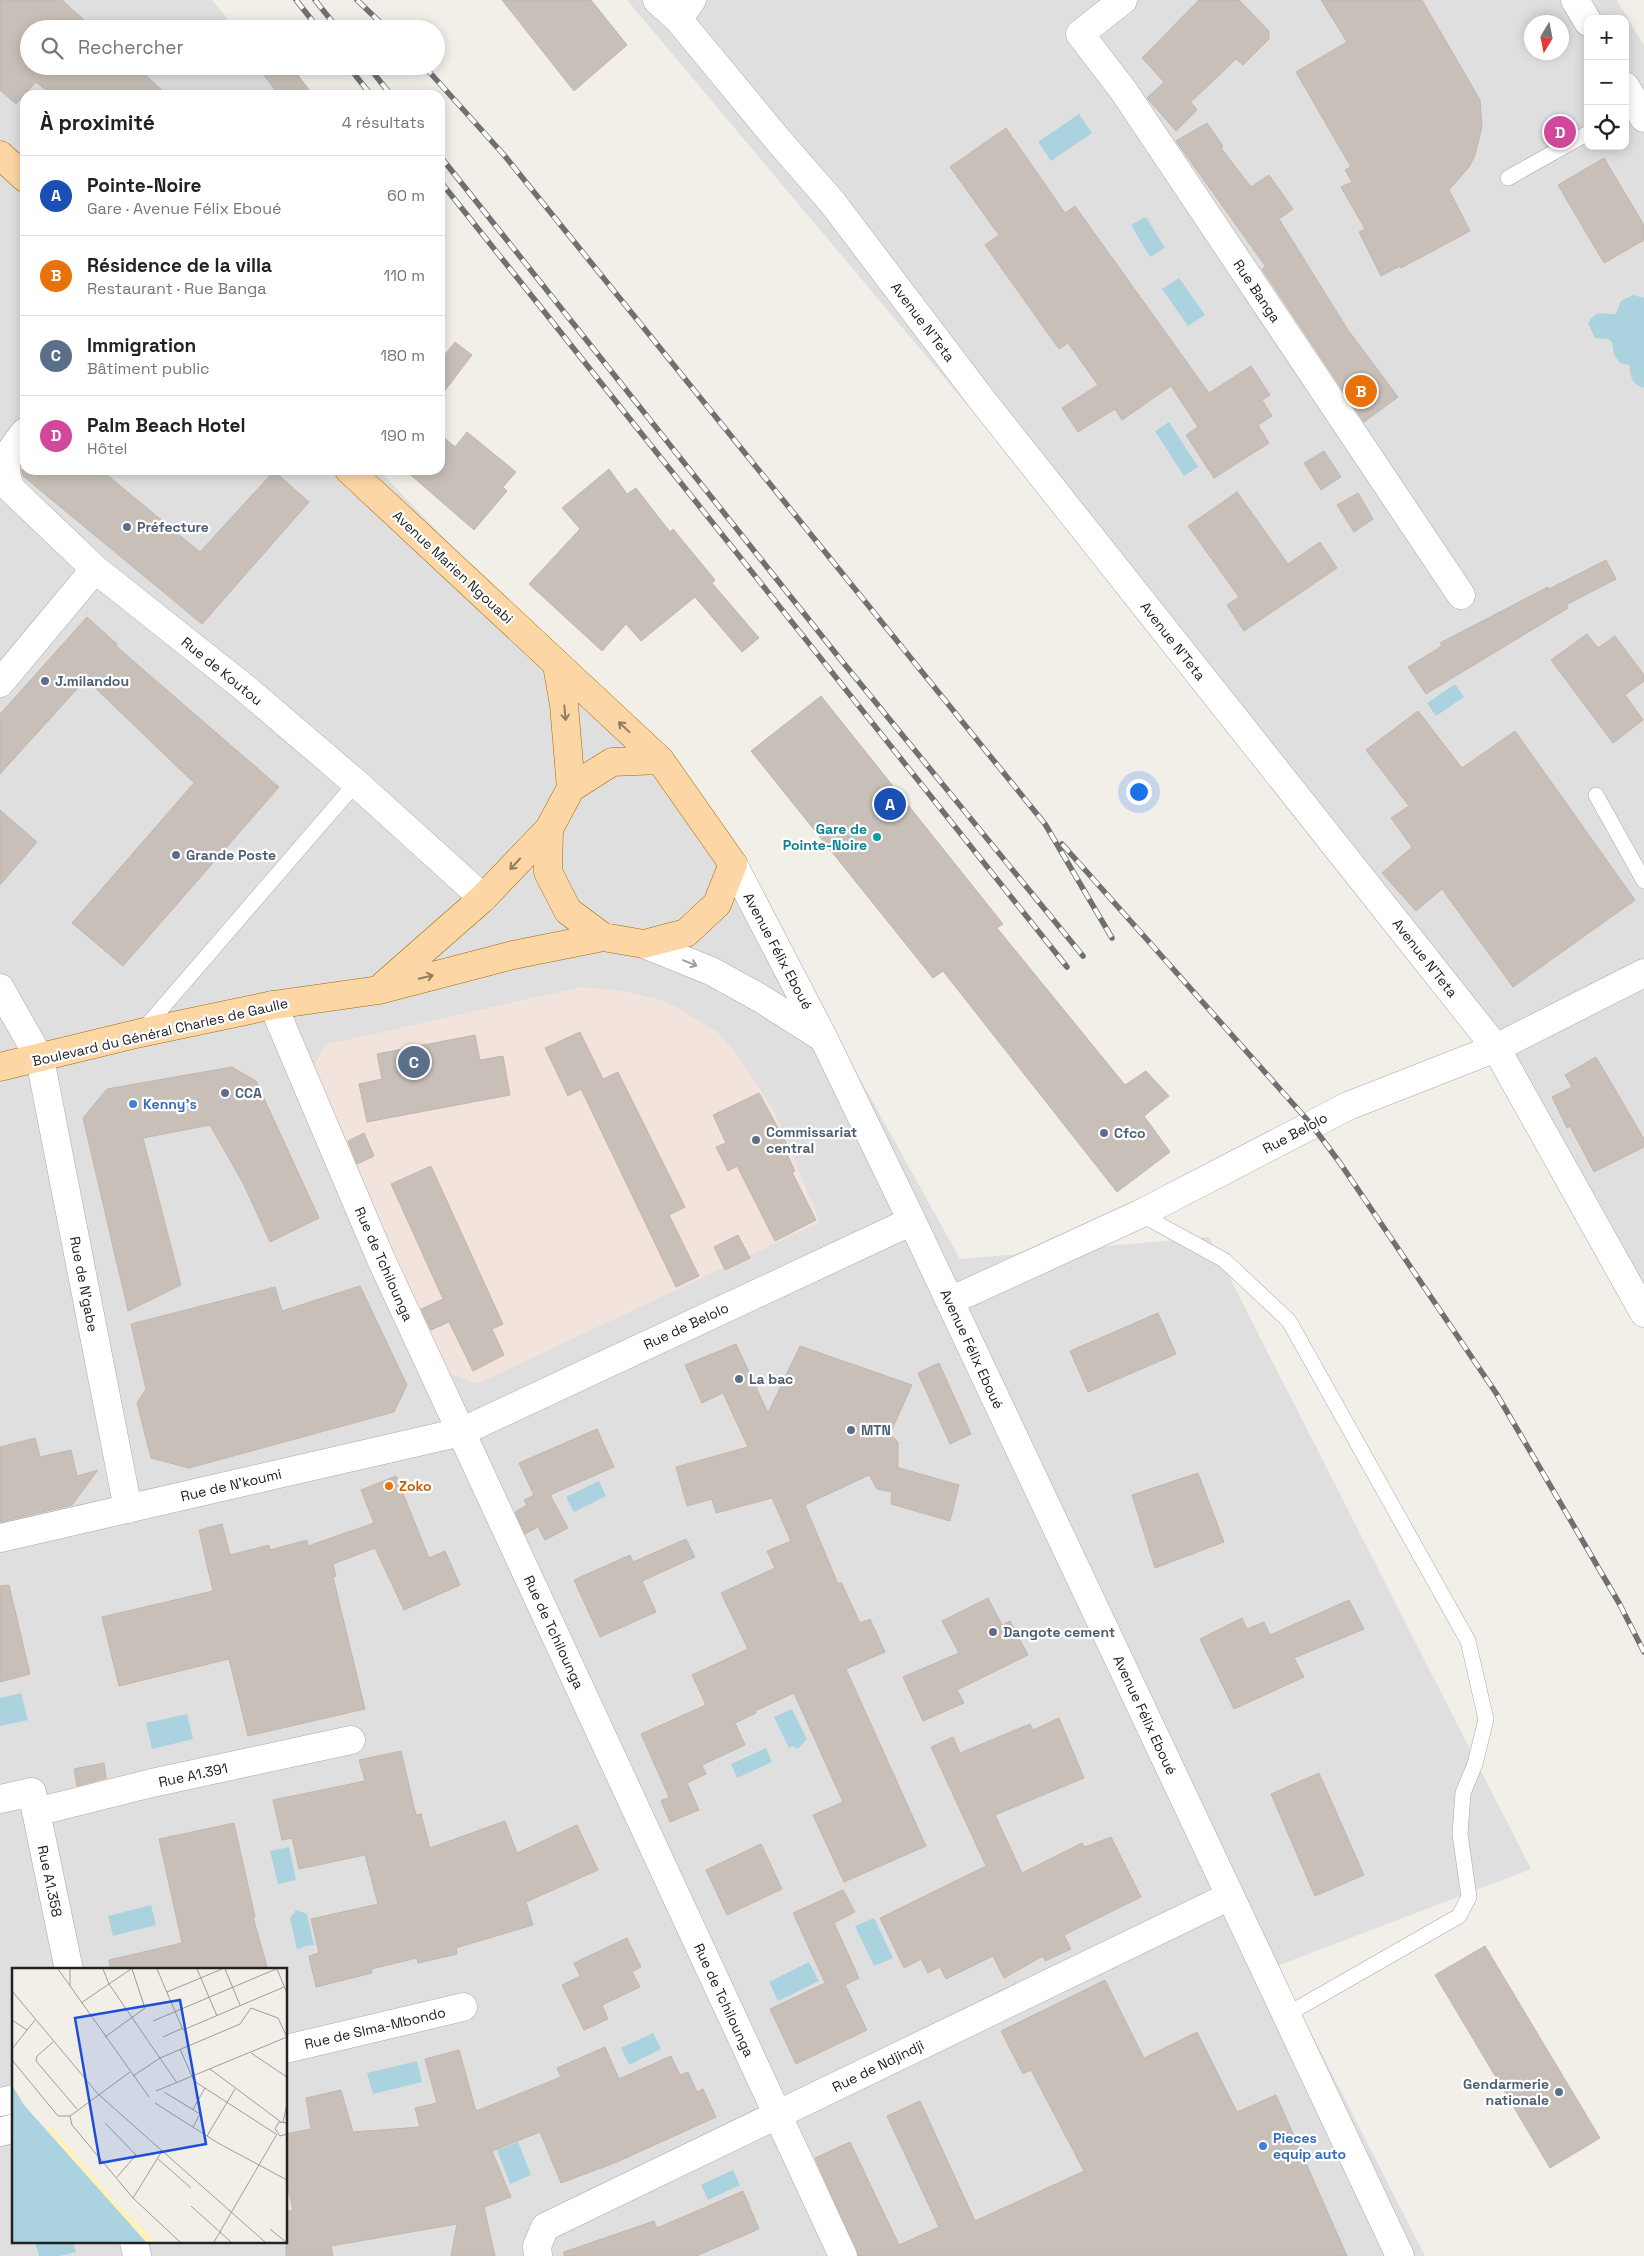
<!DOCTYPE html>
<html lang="fr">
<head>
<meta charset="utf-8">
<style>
  body { margin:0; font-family:"Space Grotesk",sans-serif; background:#f6f6f6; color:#222 }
  .controls { position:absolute; right:15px; top:15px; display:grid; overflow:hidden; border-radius:10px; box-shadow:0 2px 12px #0003 }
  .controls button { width:45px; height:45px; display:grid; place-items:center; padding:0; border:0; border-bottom:1px solid #e0e0e0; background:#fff; color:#222; font:25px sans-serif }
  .compass { position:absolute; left:1524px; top:15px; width:45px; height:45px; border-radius:50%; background:#fff; box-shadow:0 2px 12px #0003; rotate:190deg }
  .you { position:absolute; left:1138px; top:791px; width:18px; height:18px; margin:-12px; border:4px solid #fff; border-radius:50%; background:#1a73e8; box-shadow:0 0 0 8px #1a73e833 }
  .badge { display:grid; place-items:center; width:32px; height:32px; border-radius:50%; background:#d40000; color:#fff; font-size:16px; font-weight:700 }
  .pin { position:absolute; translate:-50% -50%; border:2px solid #fff; box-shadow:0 1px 5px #0006 }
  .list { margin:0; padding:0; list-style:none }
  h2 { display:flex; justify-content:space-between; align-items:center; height:65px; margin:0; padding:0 20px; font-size:21px }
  h2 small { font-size:16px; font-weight:400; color:#767676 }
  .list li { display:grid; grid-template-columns:32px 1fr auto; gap:15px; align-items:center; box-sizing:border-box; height:80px; padding:0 20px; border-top:1px solid #e0e0e0 }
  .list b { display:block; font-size:19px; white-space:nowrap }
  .list p { margin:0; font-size:16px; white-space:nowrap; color:#767676 }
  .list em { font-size:16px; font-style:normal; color:#767676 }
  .icon { flex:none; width:28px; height:28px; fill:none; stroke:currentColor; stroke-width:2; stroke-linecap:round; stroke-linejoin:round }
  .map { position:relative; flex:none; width:1644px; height:2256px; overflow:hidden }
  .search { position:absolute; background:#fff; box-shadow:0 2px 12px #0003; left:20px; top:20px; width:425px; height:55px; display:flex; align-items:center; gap:12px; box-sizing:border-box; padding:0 18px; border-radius:28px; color:#767676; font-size:19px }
  .panel { position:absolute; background:#fff; box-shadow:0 2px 12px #0003; left:20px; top:90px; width:425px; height:385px; border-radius:15px }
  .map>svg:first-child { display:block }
  .residential { fill:#e0dfdf; fill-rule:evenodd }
  .military { fill:#f3e3dd }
  .water { fill:#aad3df }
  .building { fill:#c7bfb8; stroke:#c4b6ab }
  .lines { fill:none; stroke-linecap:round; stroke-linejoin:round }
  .service-casing { stroke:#a9a9a9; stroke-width:16 }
  .minor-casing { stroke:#a9a9a9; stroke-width:29 }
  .tertiary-casing { stroke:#a9a9a9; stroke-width:29 }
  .primary-casing { stroke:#a06b00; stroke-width:29 }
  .service { stroke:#fff; stroke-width:15 }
  .minor { stroke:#fff; stroke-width:28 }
  .tertiary { stroke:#fff; stroke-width:28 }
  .primary { stroke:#fcd6a4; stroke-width:28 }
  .rail-casing { stroke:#707070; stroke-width:5.5 }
  .rail { stroke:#fff; stroke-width:4; stroke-dasharray:11; stroke-linecap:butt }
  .oneway { stroke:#8f7c63 }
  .oneway2 { stroke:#9c9c9c }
  .service-dot { fill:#5c6f8a; stroke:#fff; stroke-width:2 }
  .culture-dot { fill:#0f9aa8; stroke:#fff; stroke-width:2 }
  .shop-dot { fill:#3f7fe0; stroke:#fff; stroke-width:2 }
  .food-dot { fill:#e8710a; stroke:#fff; stroke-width:2 }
  .labels { text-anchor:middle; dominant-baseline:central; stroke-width:4.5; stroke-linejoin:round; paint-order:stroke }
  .street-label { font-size:14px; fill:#222; stroke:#fff }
  .service-label { font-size:14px; font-weight:bold; fill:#4e5e75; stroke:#fff; text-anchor:start }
  .culture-label { font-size:14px; font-weight:bold; fill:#0d838f; stroke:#fff; text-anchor:end }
  .shop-label { font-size:14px; font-weight:bold; fill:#366cbe; stroke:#fff; text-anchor:start }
  .food-label { font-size:14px; font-weight:bold; fill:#c56008; stroke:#fff; text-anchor:start }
  .inset-road { fill:none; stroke:#9f9d99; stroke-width:1 }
  .view { fill:#1d4ed8; fill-opacity:0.15; stroke:#1d4ed8; stroke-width:2.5 }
  .inset-edge { fill:none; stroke:#222; stroke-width:2.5 }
</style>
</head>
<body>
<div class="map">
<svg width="1644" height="2256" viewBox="0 0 1644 2256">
  <rect width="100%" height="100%" fill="#f2efe9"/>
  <path class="residential" d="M0 0H212L236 29H29V66H268L292 95H25V470H379L722 830 960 1259 1209 1237 1531 1869 1277 1966 1425 2256H0ZM14 1970H286V2242H14Z
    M627 0H1617L1644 46V1314L1476 1011ZM1588 19H1625V146H1588ZM1532 22H1562V52H1532Z"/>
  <path class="military" d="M581 987 625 991 663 1001 680 1009 717 1032 734 1050 774 1111 820 1222 477 1384 448 1373 310 1074 325 1045Z"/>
  <path class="water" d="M1079 114 1092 133 1051 161 1038 142Z
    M1146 217 1165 248 1150 257 1131 225Z
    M1179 278 1205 315 1188 326 1162 289Z
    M1633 295 1644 298V388C1633 385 1629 376 1630 365L1620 363 1614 355 1612 342 1608 339 1595 338 1588 323C1597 308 1604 315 1616 314L1621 301Z
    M1169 422 1198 467 1184 476 1155 431Z
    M1455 684 1464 697 1436 716 1427 703Z
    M599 1481 606 1496 574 1512 566 1497Z
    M21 1693 28 1720 0 1726V1698Z
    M792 1709 807 1739 798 1749 793 1746 789 1748 774 1717Z
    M187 1714 193 1739 152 1749 146 1723Z
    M766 1748 772 1762 737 1778 731 1764Z
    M289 1847 296 1880 278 1884 270 1851Z
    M151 1905 156 1925 113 1936 108 1916Z
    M296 1910 307 1914 314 1945 305 1946 297 1950 290 1918Z
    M874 1918 893 1958 874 1966 855 1926Z
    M809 1962 819 1981 778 2001 769 1982Z
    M653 2033 661 2049 629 2065 621 2048Z
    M417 2061 422 2082 373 2094 367 2073Z
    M518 2142 531 2175 510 2184 497 2150Z
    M733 2170 740 2185 708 2200 701 2185Z
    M35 2242H73L76 2252 60 2256H39Z"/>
  <path class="building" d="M0 0H62L94 29H29V66H136L167 95H52L36 82 16 104 0 90Z
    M502 0H591L627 45 574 91Z
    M1199 0H1239L1269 31V39L1243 65 1236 59 1191 102 1197 110 1176 131 1147 98 1164 82 1142 58Z
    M1321 0H1422L1480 100 1482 127 1475 155 1469 167 1449 190 1470 231 1401 268 1400 266 1381 276 1359 232 1365 229 1341 187 1352 182 1345 170 1351 167 1296 72 1347 42Z
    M257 66H291L313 95H279Z
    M1207 123 1223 146 1221 148 1251 187 1269 175 1293 209 1279 219 1348 330 1398 397 1364 422 1262 269 1266 267 1176 141Z
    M1006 128 1065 213 1075 206 1209 393 1251 366 1270 395 1262 400 1272 416 1258 425 1269 443 1214 478 1186 435 1198 427 1171 386 1122 420 1115 409 1078 432 1062 408 1098 385 1068 343 1059 349 985 245 999 235 950 167Z
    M1604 158 1644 225V240L1604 263 1558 185Z
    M455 342 472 355 440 397V361Z
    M467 432 516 472 503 487 507 491 474 530 405 470H440V434L455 447Z
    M1324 451 1341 477 1321 490 1304 463Z
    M609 469 627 494 636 488 670 532 673 529 715 580 712 583 759 638 742 652 695 597 641 641 626 624 602 651 529 584 580 529 562 508Z
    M22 470H101L200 552 274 471 309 502 202 624 23 476Z
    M1237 492 1288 564 1320 542 1337 568 1244 631 1227 605 1239 597 1188 526Z
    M1358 493 1373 519 1354 532 1337 505Z
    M1606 560 1616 579 1566 605 1568 608 1426 694 1408 667 1442 646 1440 643 1548 587 1549 589Z
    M87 617 117 644 116 646 279 787 123 966 72 923 194 783 86 679 0 774V714Z
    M1587 634 1598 648 1615 636 1644 675V681L1625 695 1643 720 1613 743 1551 660Z
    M821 696 1003 924 997 928 1125 1085 1146 1071 1169 1096 1144 1116 1170 1152 1117 1192 943 971 933 978 751 751Z
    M1418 711 1462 768 1515 731 1635 900 1513 987 1442 889 1416 911 1382 873 1412 847 1391 818 1409 806 1366 750Z
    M0 810 37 842 0 885Z
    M580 1032 603 1079 618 1072 685 1207 669 1215 699 1276 676 1287 581 1089 568 1096 545 1048Z
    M475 1035 480 1060 503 1056 510 1095 367 1122 359 1084 382 1079 377 1054Z
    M1596 1057 1644 1139V1147L1594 1172 1570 1126 1567 1128 1552 1097 1572 1087 1565 1075Z
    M232 1067 256 1081 319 1218 270 1242 243 1183 210 1125 143 1138 181 1285 128 1311 83 1118 107 1089Z
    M759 1093 788 1146 784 1148 795 1171 792 1172 816 1220 775 1241 737 1166 728 1171 716 1147 726 1143 713 1115Z
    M364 1133 374 1156 357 1164 348 1141Z
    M431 1166 503 1324 492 1329 504 1355 473 1371 449 1322 431 1330 421 1309 443 1299 391 1184Z
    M738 1235 750 1258 725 1270 714 1247Z
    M360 1286 407 1385 394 1412 189 1468 151 1458 137 1403 146 1389 131 1324 275 1287 282 1311Z
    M1158 1313 1176 1354 1088 1392 1070 1351Z
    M736 1344 768 1413 800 1346 912 1385 890 1434 898 1442V1466L896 1467 959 1485 950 1521 891 1504 892 1492 877 1489 869 1475 805 1505 838 1584 841 1582 860 1623 870 1619 885 1652 846 1669 926 1846 844 1882 813 1815 843 1802 794 1693 755 1711 756 1713 735 1723 745 1745 702 1765 706 1774 687 1783 699 1810 670 1822 661 1801 669 1797 641 1734 706 1705 692 1675 748 1649 721 1593 775 1568 767 1551 791 1541 772 1498 716 1513 712 1499 687 1506 676 1467 748 1447 723 1393 702 1403 685 1365Z
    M939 1363 971 1434 950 1444 918 1373Z
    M597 1429 614 1467 550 1495 568 1528 545 1540 538 1527 525 1534 515 1512 527 1505 524 1500 534 1495 519 1463Z
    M35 1438 40 1457 71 1450 77 1476 98 1470 72 1505 0 1522V1447Z
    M1198 1473 1224 1542 1155 1568 1132 1495Z
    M396 1476 429 1558 445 1551 460 1585 404 1610 375 1548 333 1564 336 1576 333 1577 365 1709 248 1736 229 1659 119 1686 102 1617 213 1591 199 1530 222 1524 230 1555 269 1545 270 1550 307 1540 308 1546 374 1523 361 1490Z
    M686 1539 695 1557 642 1581 656 1612 600 1637 574 1580 630 1555 633 1562Z
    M9 1585 30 1674 0 1682V1586Z
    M988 1598 1002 1625 1010 1621 1028 1655 957 1690 964 1703 923 1721 903 1677 959 1653 942 1621Z
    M1349 1600 1364 1629 1294 1658 1304 1677 1234 1709 1200 1639 1242 1618 1247 1629 1264 1622 1270 1635Z
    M1059 1718 1084 1778 995 1815 1022 1873 1082 1843 1085 1847 1111 1837 1141 1897 1064 1935 1071 1949 1045 1961 1043 1956 1004 1978 993 1956 946 1979 940 1967 928 1973 921 1959 904 1968 880 1918 986 1866 931 1747 953 1737 960 1753 1030 1724 1033 1730Z
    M401 1751 416 1815 421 1814 430 1848 505 1821 517 1853 577 1825 598 1870 526 1902 533 1925 456 1948 457 1954 418 1963 417 1958 371 1969 372 1973 316 1987 309 1956 319 1953 311 1919 378 1904 365 1855 299 1869 292 1838 282 1840 273 1800 365 1781 359 1760Z
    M104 1763 106 1778 77 1786 74 1769Z
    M1319 1773 1364 1875 1315 1896 1271 1794Z
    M234 1823 255 1917H253L268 1970H110L109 1960 182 1943 159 1839Z
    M761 1844 782 1889 727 1915 706 1870Z
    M843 1890 855 1912 834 1923 859 1978 845 1985 867 2030 796 2064 770 2009 825 1983 793 1913Z
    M627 1938 641 1967 632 1972 640 1987 602 2005 608 2019 584 2030 562 1985 580 1976 574 1963Z
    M1485 1946 1600 2138 1550 2168 1435 1975Z
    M1105 1980 1144 2058 1197 2032 1237 2112 1276 2095 1347 2256H858L815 2158 850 2142 899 2245 939 2227 887 2116 920 2101 975 2221 1084 2171 1031 2070 1023 2074 1001 2031Z
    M605 2047 619 2079 671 2056 680 2075 688 2072 697 2092 703 2089 716 2117 617 2162 561 2183 540 2132 492 2151 511 2197 484 2207 495 2256H451L457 2224 331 2246 333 2256H286V2212L293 2210 286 2180V2134L311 2129 306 2098 341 2090 353 2132 420 2127 415 2108 437 2103 425 2059 459 2050 476 2111 561 2077 557 2068Z
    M743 2191 759 2229 696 2256H564V2252L654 2221 657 2228Z"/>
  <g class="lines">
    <defs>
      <path id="service" d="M1508 178 1588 133
        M1596 795 1644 881
        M143 1030 356 783
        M1140 1214 1224 1260 1289 1321 1468 1641 1486 1719 1475 1764 1463 1793 1460 1834 1469 1897 1459 1916 1286 2015"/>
      <path id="minor" d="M657 0 678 19 778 140 832 202 982 400 1496 1048 1644 1313
        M1123 0 1080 34 1123 90 1461 595
        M1575 0 1588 22
        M678 19 692 0
        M1625 86 1644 118
        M25 432C8 452 0 464 11 489L95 569 246 689 356 783 483 898
        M0 683 95 569
        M0 988 40 1059 128 1509
        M273 1005 380 1257 843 2256
        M950 1301 1140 1214 1348 1106 1496 1048 1644 973
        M0 1538 461 1432
        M0 1799 32 1792 69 1970
        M36 1812 152 1783 351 1740
        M286 2049 463 2007
        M0 2102 14 2099
        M0 2132 14 2128
        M134 2242 137 2256
        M538 2256 537 2246 545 2227 1230 1896"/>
      <path id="tertiary" d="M733 864 824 1039 912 1221 1400 2256
        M644 944 711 971 760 998 823 1038
        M461 1432 912 1221"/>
      <path id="primary" d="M0 155 25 178
        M349 470 660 760
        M557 665 564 705 571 788
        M660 760 733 864 717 904 686 933 644 944 603 937 568 911 548 872 549 829 571 788 612 762Z
        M384 985 483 898 549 829
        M0 1067 140 1033 273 1005 379 990 513 955 603 937"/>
    </defs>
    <use href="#service" class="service-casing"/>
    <use href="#minor" class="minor-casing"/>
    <use href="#tertiary" class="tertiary-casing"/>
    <use href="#primary" class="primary-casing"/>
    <use href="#service" class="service"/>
    <use href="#minor" class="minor"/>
    <use href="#tertiary" class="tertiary"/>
    <use href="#primary" class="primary"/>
    <defs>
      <path id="rail" d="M296 0 319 29
        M315 0 338 29
        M357 0 387 29
        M348 66 371 95
        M368 66 391 95
        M424 66 504 155 1045 824 1112 938
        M440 156 841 660 1083 956
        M440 181 1067 967
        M1062 844 1311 1124 1340 1163 1496 1393 1619 1603 1644 1652"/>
    </defs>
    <use href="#rail" class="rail-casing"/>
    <use href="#rail" class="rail"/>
  </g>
  <defs><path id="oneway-shaft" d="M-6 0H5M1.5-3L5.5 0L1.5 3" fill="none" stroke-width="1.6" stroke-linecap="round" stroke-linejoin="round" transform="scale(1.25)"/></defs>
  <g class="oneway">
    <use href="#oneway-shaft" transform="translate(565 713) rotate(85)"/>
    <use href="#oneway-shaft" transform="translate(624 727) rotate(-137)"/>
    <use href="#oneway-shaft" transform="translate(515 864) rotate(133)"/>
    <use href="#oneway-shaft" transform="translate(426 977) rotate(-14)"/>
  </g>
  <use class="oneway2" href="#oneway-shaft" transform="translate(690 963) rotate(22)"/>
  <g class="service-dot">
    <circle cx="127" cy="527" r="5"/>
    <circle cx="45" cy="681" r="5"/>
    <circle cx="176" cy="855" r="5"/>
    <circle cx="225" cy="1093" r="5"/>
    <circle cx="1104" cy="1133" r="5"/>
    <circle cx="756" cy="1140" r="5"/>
    <circle cx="739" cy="1379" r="5"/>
    <circle cx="851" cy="1430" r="5"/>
    <circle cx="993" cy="1632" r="5"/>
    <circle cx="1559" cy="2092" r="5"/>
  </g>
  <circle class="culture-dot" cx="877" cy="837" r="5"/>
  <g class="shop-dot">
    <circle cx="133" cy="1104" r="5"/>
    <circle cx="1263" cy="2146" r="5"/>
  </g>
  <circle class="food-dot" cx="389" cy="1486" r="5"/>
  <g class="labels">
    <g class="street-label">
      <text transform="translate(1257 291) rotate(56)">Rue Banga</text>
      <text transform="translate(923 322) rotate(53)">Avenue N'Teta</text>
      <text transform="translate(453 567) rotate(43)">Avenue Marien Ngouabi</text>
      <text transform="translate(1173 641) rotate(52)">Avenue N'Teta</text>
      <text transform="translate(222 671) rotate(39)">Rue de Koutou</text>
      <text transform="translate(778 951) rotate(62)">Avenue Félix Eboué</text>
      <text transform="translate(1425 958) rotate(52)">Avenue N'Teta</text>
      <text transform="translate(160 1032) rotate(-13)">Boulevard du Général Charles de Gaulle</text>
      <text transform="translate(1295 1133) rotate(-28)">Rue Belolo</text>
      <text transform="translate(384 1264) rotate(66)">Rue de Tchilounga</text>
      <text transform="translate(84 1284) rotate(79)">Rue de N'gabe</text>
      <text transform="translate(686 1326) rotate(-25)">Rue de Belolo</text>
      <text transform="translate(972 1349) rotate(65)">Avenue Félix Eboué</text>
      <text transform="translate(231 1485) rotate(-13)">Rue de N'koumi</text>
      <text transform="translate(554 1632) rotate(65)">Rue de Tchilounga</text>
      <text transform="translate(1145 1715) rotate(65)">Avenue Félix Eboué</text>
      <text transform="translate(193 1775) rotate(-12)">Rue A1.391</text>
      <text transform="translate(50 1881) rotate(78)">Rue A1.358</text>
      <text transform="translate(724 2000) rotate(65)">Rue de Tchilounga</text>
      <text transform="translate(375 2028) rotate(-13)">Rue de SIma-Mbondo</text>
      <text transform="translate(878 2066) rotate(-26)">Rue de Ndjindji</text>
    </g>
    <g class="service-label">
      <text x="137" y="527">Préfecture</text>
      <text x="55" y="681">J.milandou</text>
      <text x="186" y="855">Grande Poste</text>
      <text x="235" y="1093">CCA</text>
      <text x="766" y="1132">Commissariat<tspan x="766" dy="16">central</tspan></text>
      <text x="1114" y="1133">Cfco</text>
      <text x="749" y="1379">La bac</text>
      <text x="861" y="1430">MTN</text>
      <text x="1003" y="1632">Dangote cement</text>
      <text x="1549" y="2084" text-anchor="end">Gendarmerie<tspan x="1549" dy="16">nationale</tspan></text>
    </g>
    <g class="culture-label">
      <text x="867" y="829">Gare de<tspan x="867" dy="16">Pointe-Noire</tspan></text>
    </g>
    <g class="shop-label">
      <text x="143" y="1104">Kenny's</text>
      <text x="1273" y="2138">Pieces<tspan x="1273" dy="16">equip auto</tspan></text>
    </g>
    <g class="food-label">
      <text x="399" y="1486">Zoko</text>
    </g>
  </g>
  <g transform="translate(12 1968)">
    <rect width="275" height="275" fill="#f2efe9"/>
    <path d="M39 158 103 233 144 274H134L105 245 34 160Z" fill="#fff1ba"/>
    <path d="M0 117 12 137 134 274H0Z" fill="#aad3df"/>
    <path class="inset-road" d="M46 1 137 129M91 1 97 16 165 115M145 1 171 62 272 19M185 1 205 48M213 1 228 37M265 1 275 25M58 18V1M0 23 86 126 253 274M155 24 210 1M69 35 119 1M0 52 15 62M141 53 264 1M93 69 133 40 120 1M151 69 171 60M41 74 25 88 24 93 65 141M0 81 23 52M168 81 182 113 264 166M239 85 275 109M0 92 46 148H58M198 101 269 154M121 108 148 90 228 56 239 40 266 50 275 69M144 123 275 69M152 124 188 146 181 159M143 135 206 175 275 212M181 141 193 120M58 148 60 157 121 230 168 274M58 148 118 104M271 154 275 136M93 155 124 187 105 209M275 155 267 154 263 161 268 168 275 166M195 168 223 121M146 191 179 220M121 230 150 183M179 238 219 274M258 261 274 274M202 274 265 166"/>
    <path class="view" d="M168 32 194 176 88 195 63 50Z"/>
    <rect width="275" height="275" class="inset-edge"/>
  </g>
</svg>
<div class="controls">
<button>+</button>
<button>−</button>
<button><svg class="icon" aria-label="locate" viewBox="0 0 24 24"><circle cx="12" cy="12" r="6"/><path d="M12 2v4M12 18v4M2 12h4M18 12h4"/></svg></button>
</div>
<svg class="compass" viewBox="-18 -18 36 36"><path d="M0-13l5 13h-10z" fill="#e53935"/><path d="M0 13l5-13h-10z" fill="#767676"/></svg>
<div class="you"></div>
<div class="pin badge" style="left:890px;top:804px;background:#1a4fb4">A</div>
<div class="pin badge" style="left:1361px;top:391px;background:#e8710a">B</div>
<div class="pin badge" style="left:414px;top:1062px;background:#5c6f8a">C</div>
<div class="pin badge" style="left:1560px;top:132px;background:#d1479c">D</div>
<div class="search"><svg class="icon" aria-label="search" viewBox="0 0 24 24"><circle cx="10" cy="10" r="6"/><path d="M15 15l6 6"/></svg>Rechercher</div>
<section class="panel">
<h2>À proximité<small>4 résultats</small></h2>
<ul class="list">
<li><span class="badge" style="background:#1a4fb4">A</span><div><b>Pointe-Noire</b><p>Gare · Avenue Félix Eboué</p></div><em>60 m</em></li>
<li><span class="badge" style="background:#e8710a">B</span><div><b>Résidence de la villa</b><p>Restaurant · Rue Banga</p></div><em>110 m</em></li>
<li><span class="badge" style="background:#5c6f8a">C</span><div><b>Immigration</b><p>Bâtiment public</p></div><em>180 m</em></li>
<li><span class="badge" style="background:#d1479c">D</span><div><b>Palm Beach Hotel</b><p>Hôtel</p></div><em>190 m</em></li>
</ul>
</section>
</div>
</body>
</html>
